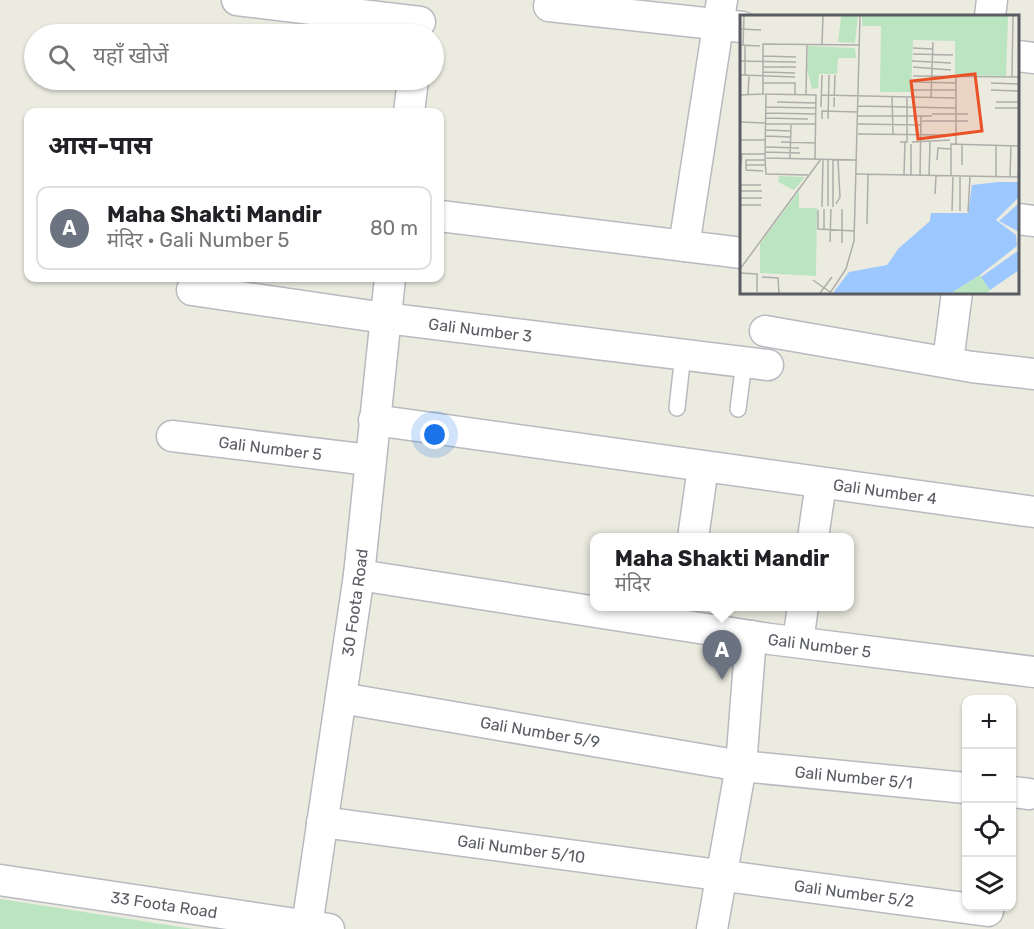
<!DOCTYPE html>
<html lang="hi">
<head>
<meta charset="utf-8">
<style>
  body { margin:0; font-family:Rubik,"Noto Sans Devanagari",sans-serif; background:#f6f6f6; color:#202124 }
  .controls { position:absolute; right:18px; bottom:18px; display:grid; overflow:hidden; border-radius:12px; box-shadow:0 2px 4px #0004 }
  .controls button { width:54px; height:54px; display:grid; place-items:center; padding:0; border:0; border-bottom:2px solid #e0e0e0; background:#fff; color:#202124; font:30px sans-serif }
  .you { position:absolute; left:435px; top:435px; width:21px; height:21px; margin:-15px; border:4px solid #fff; border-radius:50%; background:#1a73e8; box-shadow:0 0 0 9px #1a73e833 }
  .badge { display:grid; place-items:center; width:39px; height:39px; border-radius:50%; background:#eb5127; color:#fff; font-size:20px; font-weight:700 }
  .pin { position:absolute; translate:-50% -50px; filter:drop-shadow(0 2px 3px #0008) }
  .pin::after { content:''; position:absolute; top:32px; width:21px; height:18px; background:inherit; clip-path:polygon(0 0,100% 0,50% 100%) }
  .popup { position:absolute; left:590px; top:533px; width:264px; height:78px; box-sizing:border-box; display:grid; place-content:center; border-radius:12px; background:#fff; filter:drop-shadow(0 2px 4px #0005); font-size:20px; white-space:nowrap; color:#757577 }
  .popup b { font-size:22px; color:#202124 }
  .popup::after { content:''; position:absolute; left:50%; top:100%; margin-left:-12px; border:12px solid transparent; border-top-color:#fff }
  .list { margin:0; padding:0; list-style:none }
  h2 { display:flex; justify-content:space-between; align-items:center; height:78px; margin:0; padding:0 24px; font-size:26px }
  h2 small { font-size:20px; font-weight:400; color:#757577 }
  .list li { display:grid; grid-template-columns:39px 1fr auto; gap:18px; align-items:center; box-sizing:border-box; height:84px; margin:0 12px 12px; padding:0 12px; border:2px solid #e0e0e0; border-radius:12px }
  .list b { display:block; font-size:22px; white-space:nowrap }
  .list p { margin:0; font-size:20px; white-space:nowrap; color:#757577 }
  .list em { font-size:20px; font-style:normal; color:#757577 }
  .icon { flex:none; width:33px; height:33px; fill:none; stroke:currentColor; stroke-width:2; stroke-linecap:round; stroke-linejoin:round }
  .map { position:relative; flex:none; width:1034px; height:929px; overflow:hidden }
  .search { position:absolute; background:#fff; box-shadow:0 2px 4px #0004; left:24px; top:24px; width:420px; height:66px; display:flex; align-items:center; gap:15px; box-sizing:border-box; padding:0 21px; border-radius:33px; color:#757577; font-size:22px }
  .panel { position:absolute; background:#fff; box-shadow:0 2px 4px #0004; left:24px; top:108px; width:420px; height:174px; border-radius:12px }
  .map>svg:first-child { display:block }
  .green { fill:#bbe5c1 }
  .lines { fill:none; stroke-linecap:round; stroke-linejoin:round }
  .lane-casing { stroke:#b8bac0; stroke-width:18 }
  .street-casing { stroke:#b8bac0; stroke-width:33 }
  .lane { stroke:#fff; stroke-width:15 }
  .street { stroke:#fff; stroke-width:30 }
  .labels { text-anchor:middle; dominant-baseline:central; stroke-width:4.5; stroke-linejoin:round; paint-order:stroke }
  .street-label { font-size:16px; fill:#595c62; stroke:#fff }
  .inset-road { fill:none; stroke:#adaeaa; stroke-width:1.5 }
  .view { fill:#eb5127; fill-opacity:0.15; stroke:#eb5127; stroke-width:3 }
  .inset-edge { fill:none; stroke:#595c62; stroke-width:3 }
</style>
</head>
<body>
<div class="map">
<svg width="1034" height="929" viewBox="0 0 1034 929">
  <rect width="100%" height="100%" fill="#ecebe0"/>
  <path class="green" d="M0 899 194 929H0Z"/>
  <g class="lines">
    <defs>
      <path id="lane" d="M677 408 683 354
        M738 409 744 362"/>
      <g id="street">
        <path d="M237 0 420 22"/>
        <path d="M549 6 742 27"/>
        <path d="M990 16 992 0"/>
        <path d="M1018 56 1034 58"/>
        <path d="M409 112 413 80"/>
        <path d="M440 216 742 253"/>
        <path d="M1018 219 1034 221"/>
        <path d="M684 246 722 0"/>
        <path id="s1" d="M192 290 385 318 768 365"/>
        <path d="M765 331 972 367 1034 374"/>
        <path d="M948 362 957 292"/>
        <path id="s2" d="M374 420 1034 512"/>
        <path id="s3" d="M172 436 369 460"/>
        <path d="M693 538 703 467"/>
        <path d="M813 538 821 483"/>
        <path id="s4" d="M359 575 770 639 1034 672"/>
        <path d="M798 642 803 606"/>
        <path id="s5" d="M341 698 741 766 966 788"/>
        <path d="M1012 792 1029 794"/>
        <path id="s6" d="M322 822 988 911"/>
        <path id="s7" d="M0 880 329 929"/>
        <path id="s8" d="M307 926 359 575 390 278"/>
        <path d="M712 929 741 766 751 636"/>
      </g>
    </defs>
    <use href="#lane" class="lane-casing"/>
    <use href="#street" class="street-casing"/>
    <use href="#lane" class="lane"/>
    <use href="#street" class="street"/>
  </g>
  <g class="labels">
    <g class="street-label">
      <text stroke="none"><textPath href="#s1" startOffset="291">Gali Number 3</textPath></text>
      <text stroke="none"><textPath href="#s3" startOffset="99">Gali Number 5</textPath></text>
      <text stroke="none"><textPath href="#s2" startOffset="516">Gali Number 4</textPath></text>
      <text stroke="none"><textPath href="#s8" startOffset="327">30 Foota Road</textPath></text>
      <text stroke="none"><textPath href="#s4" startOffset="466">Gali Number 5</textPath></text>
      <text stroke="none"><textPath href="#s5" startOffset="202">Gali Number 5/9</textPath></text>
      <text stroke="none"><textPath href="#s5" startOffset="519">Gali Number 5/1</textPath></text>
      <text stroke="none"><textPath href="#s6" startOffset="201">Gali Number 5/10</textPath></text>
      <text stroke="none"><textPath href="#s6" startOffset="537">Gali Number 5/2</textPath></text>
      <text stroke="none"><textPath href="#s7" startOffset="166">33 Foota Road</textPath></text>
    </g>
  </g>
  <g transform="translate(740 15)">
    <rect width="279" height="279" fill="#ecebe0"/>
    <path d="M101 1H118L115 28 98 27ZM122 1H268L266 61 215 60V26L173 25 171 77H140L141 11H122ZM68 31 115 33 116 43H98L97 59H79L78 73 72 74 67 54ZM39 161 65 162 54 175 38 167ZM59 176V193H77L76 261 20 258V229ZM240 260 250 275 247 278H211Z" fill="#bbe5c1"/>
    <path d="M258 167H279V182L256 205 276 220 277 231 240 260 211 278H93L109 257 147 250 159 233 190 206 191 198H228L232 170ZM279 188V217L259 206ZM279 235V255L250 275 241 262Z" fill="#9dc7ff"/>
    <path class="inset-road" d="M0 14 21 15M0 30 20 31M3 30 4 1M82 30 83 1M173 33 192 34M173 39 213 40M23 41 56 42M0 46 56 47M172 46 211 48M23 52H56M173 52 211 55M23 57 55 58M0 60 55 62M5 60V30M173 61 279 62M272 62 273 1M174 67 216 68M23 68H55V79M251 68 279 69M173 75H216M251 75 279 76M66 79 67 29M0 80 23 79M8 80 9 61M26 80 25 143 116 145M82 80 215 83M152 82 153 120M191 82 193 27M37 87 76 88M256 87H279M118 91 216 93M26 92 76 93M81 92 82 60M94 92 95 60M255 93H279M26 98 76 99M192 99H228M118 101H192M26 103 68 104M82 104V96L118 97M88 104 89 60M182 106H228M0 107 26 108M26 109H76M118 109 181 110M26 115 50 116M118 119 208 120M26 121 50 122M0 125H26M41 127 76 128M160 127H167V82M172 127 210 125M216 129V61M222 129V150M256 130V162M26 132 59 133M25 137 60 138M0 139H25M25 143 26 159 68 160M50 144 51 110M75 144 76 80 23 79V29L120 30M197 145 198 133 210 134M6 150H25M23 156 6 155V145H25M0 158 2 139M115 159 278 162 279 153M164 160 165 127M171 161V129M180 161 181 101M189 161 190 127M211 161V129L279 131M270 162 271 130M0 170H21M0 176H22M195 179 196 161M0 183H22M96 189 100 182 98 145M0 190H21M88 191V144M82 192 83 145M93 192V144M78 195V214L114 216M212 196 213 161M220 196V161M228 197 230 162M127 209 128 160M84 214V194M90 227 91 194M102 228V194M0 254 81 144M0 258 17 259V277M22 262 38 263 39 278M73 265 90 277M80 278 92 262M90 278 106 254 114 226 120 1"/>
    <path class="view" d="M235 59 242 116 178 124 171 66Z"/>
    <rect width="279" height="279" class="inset-edge"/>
  </g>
</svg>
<div class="controls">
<button>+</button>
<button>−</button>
<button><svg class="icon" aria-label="locate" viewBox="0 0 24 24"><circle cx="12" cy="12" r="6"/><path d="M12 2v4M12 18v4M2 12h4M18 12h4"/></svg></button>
<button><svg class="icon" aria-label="layers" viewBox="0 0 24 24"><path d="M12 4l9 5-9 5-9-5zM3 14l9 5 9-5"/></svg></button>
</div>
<div class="you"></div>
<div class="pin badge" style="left:722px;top:680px;background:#6b7280">A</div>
<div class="popup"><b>Maha Shakti Mandir</b>मंदिर</div>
<div class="search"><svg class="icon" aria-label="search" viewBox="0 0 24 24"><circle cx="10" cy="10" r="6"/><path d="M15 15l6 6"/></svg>यहाँ खोजें</div>
<section class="panel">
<h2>आस-पास<small></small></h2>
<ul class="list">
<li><span class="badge" style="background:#6b7280">A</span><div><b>Maha Shakti Mandir</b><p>मंदिर · Gali Number 5</p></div><em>80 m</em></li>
</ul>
</section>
</div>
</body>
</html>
